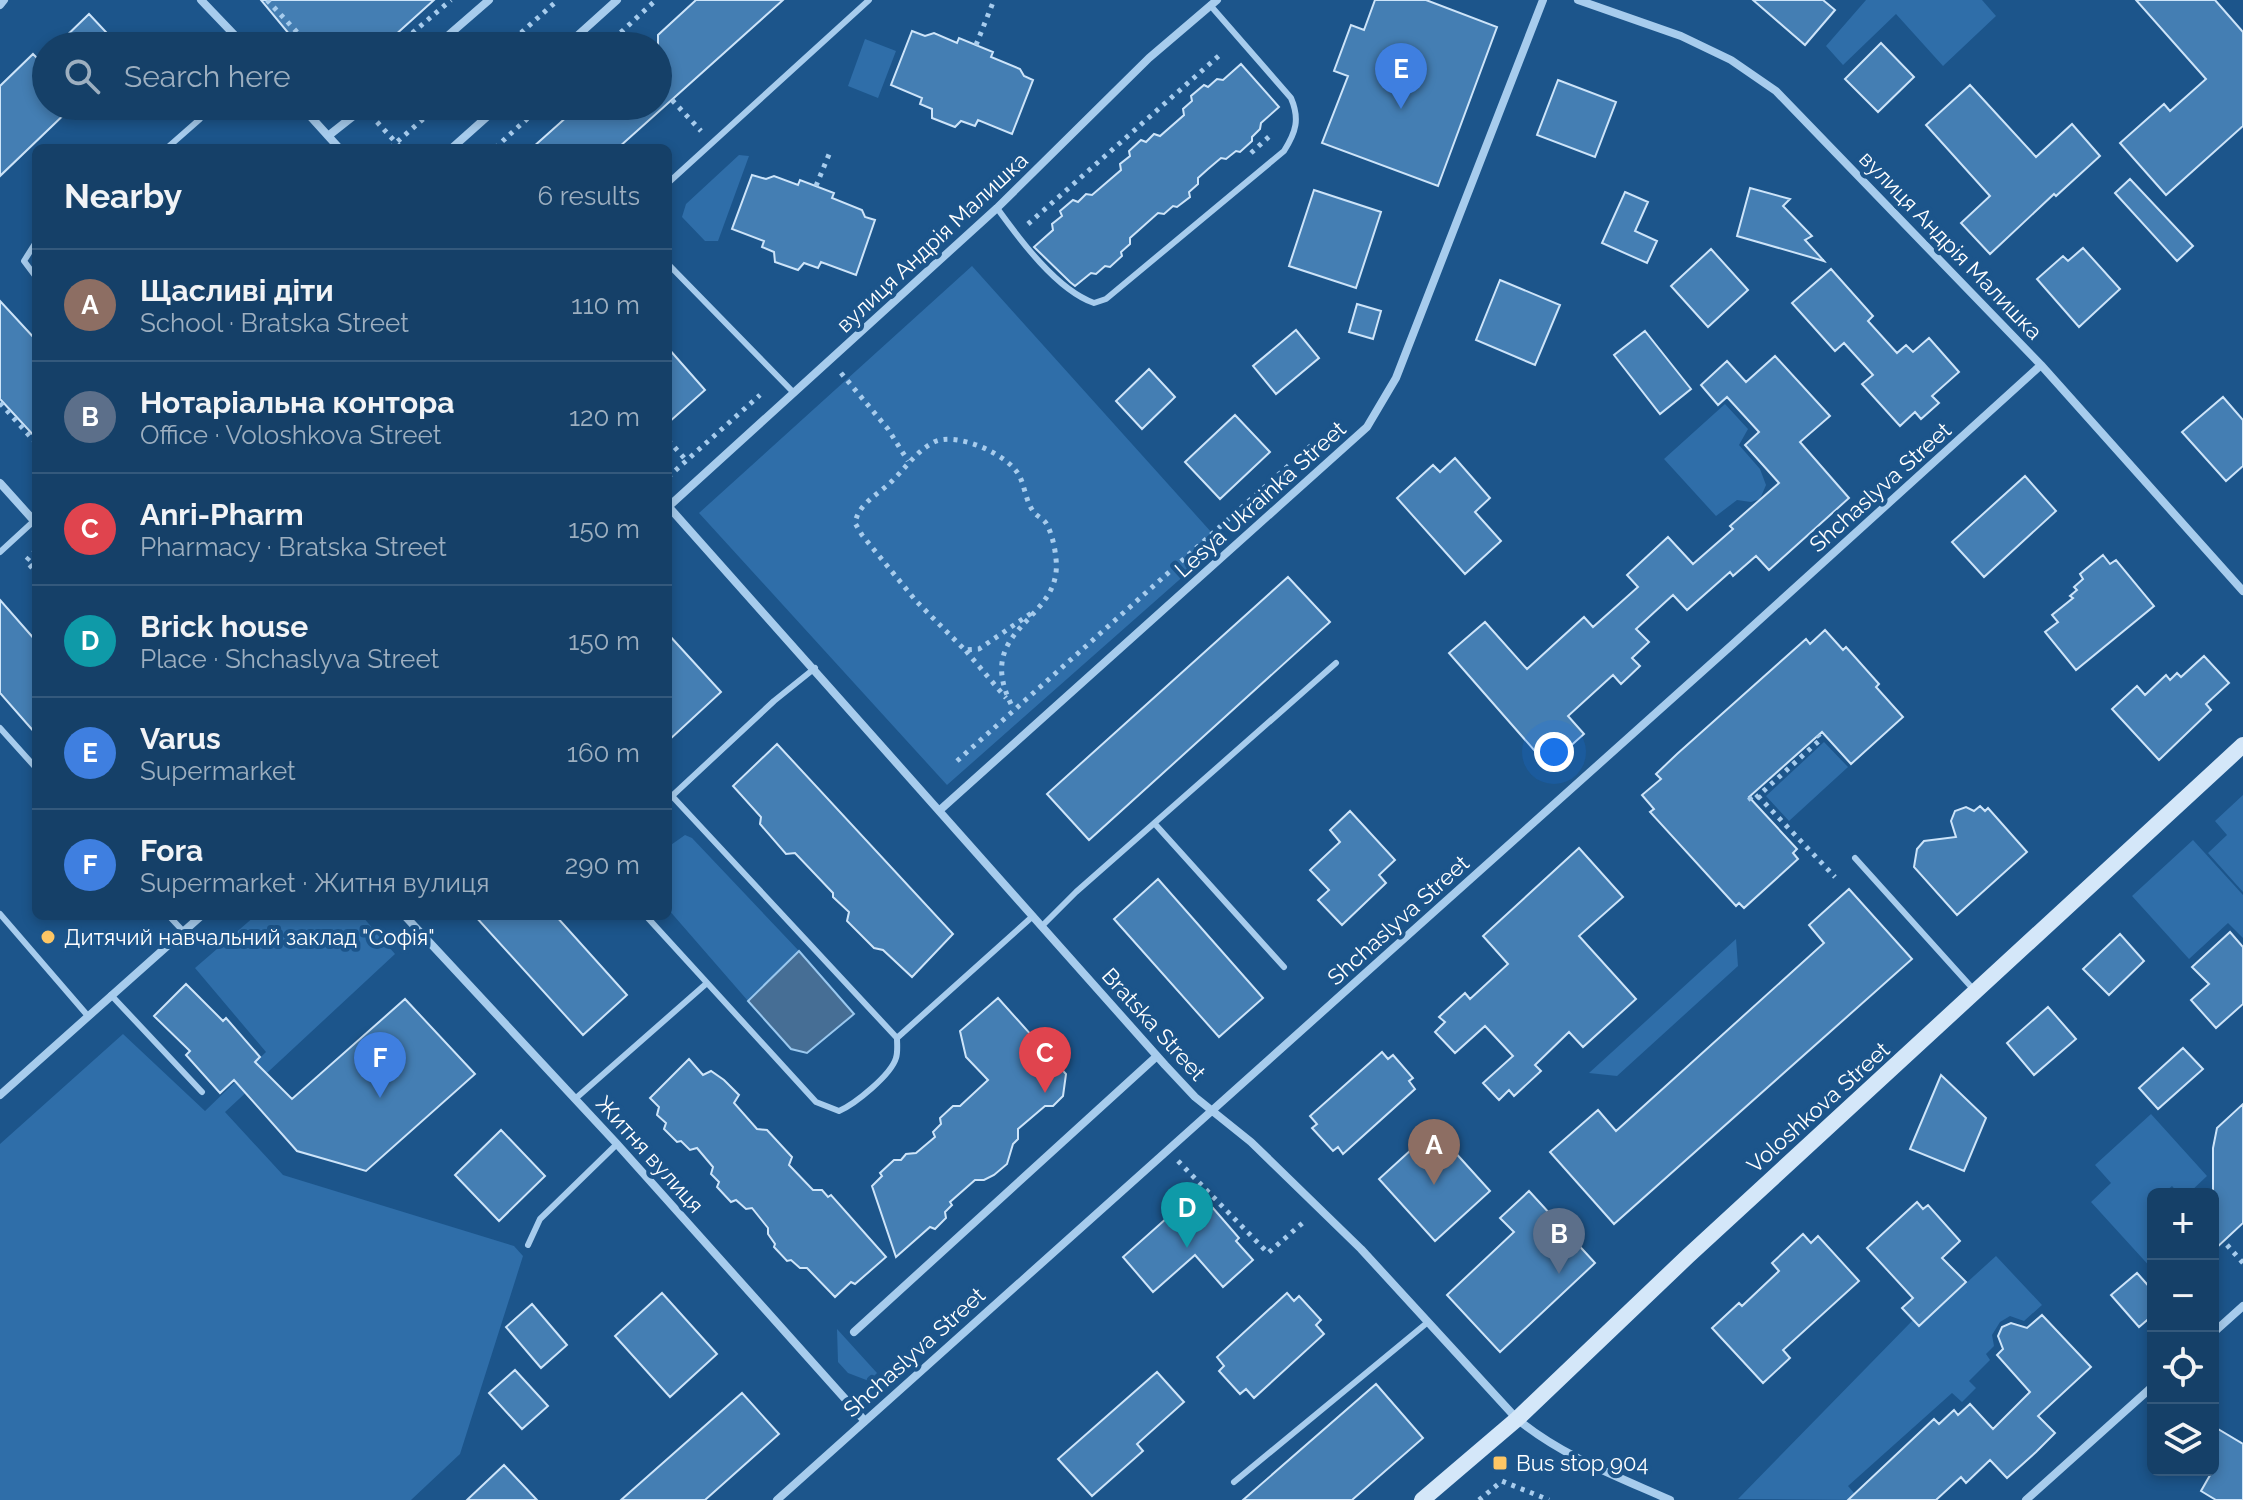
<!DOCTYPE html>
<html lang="en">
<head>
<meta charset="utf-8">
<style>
  body { margin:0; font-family:Raleway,sans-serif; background:#1e476e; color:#f1f3f6 }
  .controls { position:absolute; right:24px; bottom:24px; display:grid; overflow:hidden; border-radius:12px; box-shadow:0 4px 12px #0003 }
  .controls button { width:72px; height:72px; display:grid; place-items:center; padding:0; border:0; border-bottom:2px solid #34597c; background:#154068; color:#f1f3f6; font:40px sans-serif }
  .you { position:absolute; left:1554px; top:752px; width:28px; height:28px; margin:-20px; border:6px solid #fff; border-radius:50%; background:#1a73e8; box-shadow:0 0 0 12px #1a73e833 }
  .badge { display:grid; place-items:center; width:52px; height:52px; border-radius:50%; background:#90b9f0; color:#fff; font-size:26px; font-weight:700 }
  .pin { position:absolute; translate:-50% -66px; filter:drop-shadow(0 2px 4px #0008) }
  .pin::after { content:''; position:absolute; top:42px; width:28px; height:24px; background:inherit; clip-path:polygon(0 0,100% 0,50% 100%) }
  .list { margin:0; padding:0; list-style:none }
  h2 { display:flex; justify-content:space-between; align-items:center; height:104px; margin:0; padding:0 32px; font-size:34px }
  h2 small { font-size:26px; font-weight:400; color:#9dafc0 }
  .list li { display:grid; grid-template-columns:52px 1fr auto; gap:24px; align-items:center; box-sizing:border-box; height:112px; padding:0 32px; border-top:2px solid #34597c }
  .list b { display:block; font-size:30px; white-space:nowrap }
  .list p { margin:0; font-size:26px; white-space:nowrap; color:#9dafc0 }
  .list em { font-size:26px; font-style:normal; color:#9dafc0 }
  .icon { flex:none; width:44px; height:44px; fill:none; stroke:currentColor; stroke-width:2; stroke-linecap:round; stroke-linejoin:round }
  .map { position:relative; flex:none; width:2243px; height:1500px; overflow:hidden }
  .search { position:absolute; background:#154068; box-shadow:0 4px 12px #0003; left:32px; top:32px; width:640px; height:88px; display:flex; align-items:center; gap:20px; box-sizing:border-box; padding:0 28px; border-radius:44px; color:#9dafc0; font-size:30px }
  .panel { position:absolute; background:#154068; box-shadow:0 4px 12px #0003; left:32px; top:144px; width:640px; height:776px; border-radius:12px }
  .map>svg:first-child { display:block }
  .green { fill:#2f6ea9 }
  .water { fill:#466e95; stroke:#9ac8ef; stroke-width:2 }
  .building { fill:#447eb3; stroke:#cde4f9; stroke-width:2 }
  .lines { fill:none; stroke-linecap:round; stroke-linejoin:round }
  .path { stroke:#a7cced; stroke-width:5; stroke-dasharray:4 6; stroke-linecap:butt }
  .lane { stroke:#a7cced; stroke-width:6 }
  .street { stroke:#a7cced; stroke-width:8 }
  .secondary { stroke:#d4e7f9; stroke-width:16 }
  .poi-dot { fill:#fdc665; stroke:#1c558b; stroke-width:3 }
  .labels { text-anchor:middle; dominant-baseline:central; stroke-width:8; stroke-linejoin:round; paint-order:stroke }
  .street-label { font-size:22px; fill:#fff; stroke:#1c558b }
  .poi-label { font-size:22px; fill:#fff; stroke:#1c558b; text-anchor:start }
</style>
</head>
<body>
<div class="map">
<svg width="2243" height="1500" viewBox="0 0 2243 1500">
  <rect width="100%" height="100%" fill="#1c558b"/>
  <path class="green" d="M1866 0H1982L1996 16 1943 66 1896 14 1843 65 1826 46Z
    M865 39 896 51 878 98 848 86Z
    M739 155 749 156 718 241H705L682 217 686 204Z
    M972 266 1221 543 947 785 699 513Z
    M1725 404 1748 429 1739 445 1760 469 1766 485 1760 499 1751 502 1737 500 1716 516 1664 459Z
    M1824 742 1848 767 1789 821 1766 796Z
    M2243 795V892L2208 853 2227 835 2215 821Z
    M685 835 692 838 799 951 748 1001 668 909V847Z
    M2193 840 2243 895V938L2228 923 2189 959 2132 896Z
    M255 916H362L395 954 225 1112 283 1175 514 1246 523 1256 460 1454 411 1500H0V1144L123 1034 205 1111 266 1052 195 968Z
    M1736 939 1738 966 1617 1076 1589 1073Z
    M2151 1114 2207 1176 2188 1194H2179L2172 1186 2163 1194H2153V1214L2148 1219 2153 1225V1270L2091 1202 2111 1183 2095 1165Z
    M1996 1256 2042 1305 2024 1321 2010 1316 2000 1322 1992 1335 1994 1346 1986 1354 1990 1360 1969 1381 1976 1388 1962 1402 1952 1393 1848 1486 1860 1500 1738 1499 1913 1320 1919 1326Z
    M837 1329 877 1373 869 1381 848 1373 838 1362Z"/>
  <path class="water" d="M799 951 854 1014 807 1053 791 1049 748 1001Z"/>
  <path class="building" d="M261 0H434L383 46H299Z
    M696 0H783L618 148H532L579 106H658V35Z
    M1375 0H1426L1497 27 1438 186 1322 143 1348 76 1334 71 1351 25 1364 30Z
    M1753 0H1823L1835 10 1805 45Z
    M2136 0H2215L2243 32V126L2166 195 2120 143 2164 104 2170 111 2206 79Z
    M89 14 119 46H56Z
    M912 31 925 36 934 33 957 43 959 38 993 52 991 57 1020 69 1024 76 1033 80 1012 134 978 120 975 126 961 121 955 127 932 118V109L920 104 922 98 891 85Z
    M1881 43 1914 77 1878 112 1845 79Z
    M33 54 46 67V106H73L0 176V86Z
    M1241 64 1279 107 1261 123 1260 129 1252 137V141L1240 152 1236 151 1226 159 1221 158 1208 169 1198 178V184L1189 192 1190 197 1177 207 1173 206 1164 214 1158 213 1130 238V244L1121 252 1122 256 1110 267 1105 266 1096 274 1091 273 1075 286 1070 282 1034 247 1053 230 1052 224 1062 216 1060 211 1073 200 1078 202 1086 194 1092 195 1121 170 1120 164 1130 156 1129 151 1141 140 1146 142 1154 134 1160 136 1184 115 1183 109 1192 101 1191 96 1204 85 1208 87 1217 79 1223 80Z
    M1558 80 1616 102 1595 157 1537 135Z
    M1970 85 2036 157 2072 124 2100 156 2056 196 2054 194 1990 254 1961 223 1990 196 1926 125Z
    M752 175 766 179 774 176 798 185 800 180 834 193 832 198 862 210 865 217 875 220 856 275 821 262 818 268 804 263 798 270 775 262 774 252 762 247 764 241 732 229Z
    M2130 179 2193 246 2177 261 2115 193Z
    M1750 188 1790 199 1783 206 1812 236 1805 240 1824 261 1737 236Z
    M1314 190 1381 212 1356 288 1289 266Z
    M1625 192 1648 202 1635 231 1657 241 1647 263 1602 243Z
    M2083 248 2120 289 2079 327 2037 279 2063 256 2068 261Z
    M1711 249 1748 290 1708 327 1671 286Z
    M1831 269 1873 316 1868 321 1897 353 1906 345 1913 352 1929 338 1959 372 1932 396 1939 403 1921 419 1915 412 1900 426 1862 384 1873 375 1844 343 1835 351 1792 303Z
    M1500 280 1560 305 1535 365 1476 340Z
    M0 301 36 340V438L0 399Z
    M1357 304 1381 311 1373 339 1349 332Z
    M1296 330 1319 358 1276 394 1253 366Z
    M1645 331 1691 389 1660 414 1614 355Z
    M668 348 705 390 668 423Z
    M1775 356 1830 416 1800 442 1849 498 1769 570 1756 556 1733 576 1730 572 1687 610 1673 595 1636 629 1649 642 1632 658 1640 666 1621 684 1613 675 1568 716 1584 734 1548 766 1449 653 1485 622 1527 669 1584 617 1593 627 1638 587 1627 575 1668 537 1693 564 1733 529 1730 526 1779 483 1745 445 1759 432 1727 397 1718 405 1701 385 1727 361 1746 382Z
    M1149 369 1175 397 1142 429 1116 401Z
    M2223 397 2243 420V466L2226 481 2182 432Z
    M1235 415 1270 452 1220 499 1185 462Z
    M1455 458 1490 498 1475 512 1501 541 1465 574 1397 498 1433 465 1440 472Z
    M2025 476 2056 511 1984 577 1952 542Z
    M2103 555 2110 564 2116 560 2154 606 2076 670 2045 632 2058 622 2052 615 2073 598 2070 596 2077 590 2074 587 2083 579 2080 574Z
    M1288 577 1330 622 1089 840 1047 794Z
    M0 600 36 641V734L0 693Z
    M1825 630 1843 650 1846 647 1879 684 1876 687 1903 717 1851 764 1822 732 1749 797 1797 849 1793 853 1798 859 1744 908 1739 903 1736 906 1650 812 1654 809 1642 795 1661 779 1656 774 1677 754 1806 639 1810 644Z
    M668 634 721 692 668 741Z
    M2204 656 2229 683 2206 704 2211 710 2159 760 2112 709 2137 686 2145 695 2166 675 2170 680 2177 673 2181 677Z
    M777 744 953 934 912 977 883 950 874 948 847 921 849 912 833 897V893L795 853 786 854 760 824 761 817 733 786Z
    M1980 806 1985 811 1988 808 2027 852 1957 915 1914 867 1917 849 1924 841 1956 837 1951 821 1955 811 1966 807 1974 811Z
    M1350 811 1395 860 1379 875 1386 883 1342 925 1318 900 1329 890 1310 870 1340 842 1330 830Z
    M1579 848 1623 897 1579 936 1636 999 1583 1047 1569 1032 1535 1065 1541 1071 1514 1096 1509 1090 1499 1100 1483 1083 1513 1056 1485 1026 1455 1053 1435 1032 1445 1022 1439 1017 1465 993 1470 999 1508 964 1483 936Z
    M1158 879 1263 998 1219 1037 1114 919Z
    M1849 889 1912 959 1614 1224 1550 1152 1598 1110 1616 1131 1824 943 1809 925Z
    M475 916H556L627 995 583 1035Z
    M2230 932 2243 947V1004L2216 1028 2191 1000 2209 984 2192 967Z
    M2120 934 2144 961 2109 995 2083 969Z
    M186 984 223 1021 226 1018 260 1057 255 1062 292 1099 405 999 475 1074 366 1171 297 1151 234 1080 220 1093 186 1055 190 1051 154 1016Z
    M998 998 1066 1074 1063 1096 1053 1106H1045L1018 1129V1139L1013 1144 1007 1164 994 1175 984 1180H975L950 1202 952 1205 945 1212 946 1218 935 1229 930 1227 896 1257 872 1186 882 1176 880 1173 894 1160H901L906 1154 916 1153 935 1137 933 1132 941 1124 940 1118 953 1106H960L988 1080 966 1057 960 1031Z
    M2048 1007 2076 1039 2034 1075 2007 1043Z
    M2183 1048 2203 1069 2158 1109 2139 1088Z
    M1382 1052 1388 1059 1393 1055 1413 1078 1409 1081 1415 1089 1343 1154 1338 1147 1333 1151 1312 1128 1317 1124 1310 1116Z
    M689 1059 703 1075 711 1071 724 1080 739 1095 734 1103 757 1129 767 1130 792 1157 789 1165 813 1190H822L828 1197 831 1195 886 1257 855 1284 851 1282 835 1297 807 1268H800L791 1260 787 1261 774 1247 775 1244 768 1234V1228L752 1208 746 1209 736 1200 731 1202 717 1187 719 1182 711 1174 713 1167 697 1148 690 1150 681 1141 677 1142 664 1129 666 1123 657 1115 659 1107 650 1098Z
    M1941 1075 1986 1118 1964 1171 1910 1149Z
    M2243 1104V1223L2213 1251V1148L2217 1128Z
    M1434 1129 1490 1191 1435 1241 1379 1179Z
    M501 1130 545 1176 499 1221 455 1175Z
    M1529 1191 1595 1263 1500 1352 1447 1295 1514 1232 1500 1218Z
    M1195 1193 1209 1210 1213 1208 1239 1238 1236 1241 1253 1260 1223 1287 1195 1255 1153 1292 1123 1257Z
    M1917 1202 1923 1209 1928 1205 1960 1241 1942 1258 1966 1282 1919 1326 1902 1308 1913 1298 1867 1248Z
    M1803 1234 1811 1243 1818 1236 1859 1281 1783 1350 1790 1358 1763 1383 1712 1328 1739 1303 1742 1306 1779 1271 1772 1263Z
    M2137 1273 2153 1291V1315L2139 1327 2111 1295Z
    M662 1293 717 1354 670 1397 615 1336Z
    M1287 1293 1294 1301 1299 1296 1321 1320 1316 1325 1324 1334 1254 1398 1246 1389 1240 1394 1219 1371 1224 1366 1217 1357Z
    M532 1304 567 1345 541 1368 506 1327Z
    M2042 1315 2091 1367 2038 1416 2055 1433 2036 1452 2007 1478 1990 1460 1966 1483 1961 1477 1936 1500H1848L1934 1419 1939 1424 1954 1410 1958 1415 1970 1404 1993 1429 2030 1392 1997 1355 2003 1349 1998 1336 2002 1327 2011 1323 2027 1328Z
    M515 1370 548 1406 522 1429 489 1393Z
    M1157 1372 1184 1402 1137 1444 1143 1451 1092 1496 1058 1459Z
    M1376 1384 1423 1438 1352 1500H1243Z
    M742 1393 779 1434 705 1500H621Z
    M2213 1426 2243 1444V1500H2216L2201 1491 2213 1470Z
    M504 1465 537 1500H467Z"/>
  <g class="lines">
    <path class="path" d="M267 0 310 46
      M613 37 622 46
      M976 45 994 0
      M397 46 451 0
      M506 46 558 0
      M606 46 656 0
      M672 100 701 131
      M377 122 401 148
      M390 148 438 106
      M495 148 541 106
      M1251 153 1273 133
      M816 186 830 152
      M1028 224 1222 53
      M841 373 888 429 908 461
      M0 403 36 443
      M668 440 686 460
      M668 477 760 395
      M36 550 26 561 36 572
      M966 651 1006 698
      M1011 704C973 626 1063 622 1056 559 1055 548 1052 533 1046 523 1043 518 1036 516 1033 511 1026 501 1025 488 1020 477 1010 455 957 431 934 442 917 451 907 466 894 479 880 494 859 502 855 523L862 535 916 601 965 650 979 649 1033 612
      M957 761 1314 443
      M1758 796 1835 877
      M1749 797 1752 801 1758 796 1821 739 1818 735
      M1178 1161 1268 1253 1306 1220
      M2227 1245 2243 1263
      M1479 1500 1502 1481 1549 1500"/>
    <path class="lane" d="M167 148 200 119
      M668 183 869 0
      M997 208C1020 240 1057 290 1094 303L1106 299 1284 151C1296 132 1300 119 1291 98L1210 5
      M36 242 24 261 36 277
      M668 264 794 393
      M0 552 36 519
      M0 728 36 768
      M672 796 774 701 815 668
      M1155 824 1284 967
      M1855 858 1974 990
      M0 914 88 1016
      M169 916 183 931
      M646 916 816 1102 839 1111C855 1104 891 1075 896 1058 898 1052 897 1044 897 1038L672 796H668
      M1042 926 1076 892 1336 663
      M111 995 202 1092
      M897 1038 1033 916
      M575 1099 707 983
      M528 1245 540 1219 617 1144
      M1234 1482 1428 1322"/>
    <path class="street" d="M201 0 245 46
      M1578 0 1681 36 1731 60 1776 91 2041 365 2243 591
      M0 5 4 0
      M436 46 489 0
      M566 46 617 0
      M301 106 339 148
      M328 136 366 106
      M452 148 499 106
      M0 483 36 523
      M668 506 1165 1065 1195 1097 1251 1142 1361 1249 1517 1419C1562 1456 1616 1476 1670 1500
      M668 507 997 208 1149 58 1217 0
      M940 810 1367 427 1396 378 1543 0
      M405 916 617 1144 864 1420
      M0 1095 201 916
      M854 1332 1157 1056
      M2213 1333 2243 1306
      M777 1500 1733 644 2041 365
      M2026 1500 2153 1386"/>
    <path class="secondary" d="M1422 1500 1517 1419 1688 1256 2243 745"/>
  </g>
  <g class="poi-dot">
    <circle cx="48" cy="937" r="8"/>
    <rect x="1492" y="1455" width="16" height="16" rx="4"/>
  </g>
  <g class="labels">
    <g class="street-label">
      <text transform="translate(932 242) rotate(-43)">вулиця Андрія Малишка</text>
      <text transform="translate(1951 245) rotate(46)">вулиця Андрія Малишка</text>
      <text transform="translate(1880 487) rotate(-42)">Shchaslyva Street</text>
      <text transform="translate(1260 499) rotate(-42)">Lesya Ukrainka Street</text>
      <text transform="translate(1398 920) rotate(-42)">Shchaslyva Street</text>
      <text transform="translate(1154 1024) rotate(48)">Bratska Street</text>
      <text transform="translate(1818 1107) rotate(-42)">Voloshkova Street</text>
      <text transform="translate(650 1154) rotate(48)">Житня вулиця</text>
      <text transform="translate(914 1352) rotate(-42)">Shchaslyva Street</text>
    </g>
    <g class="poi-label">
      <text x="64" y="937">Дитячий навчальний заклад "Софія"</text>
      <text x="1516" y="1463">Bus stop 904</text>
    </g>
  </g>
</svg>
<div class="controls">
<button>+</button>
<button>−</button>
<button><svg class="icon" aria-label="locate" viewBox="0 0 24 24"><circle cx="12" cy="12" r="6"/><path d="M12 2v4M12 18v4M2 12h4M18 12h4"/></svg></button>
<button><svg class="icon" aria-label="layers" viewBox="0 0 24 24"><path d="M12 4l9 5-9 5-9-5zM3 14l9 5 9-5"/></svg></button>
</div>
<div class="you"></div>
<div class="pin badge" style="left:1434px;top:1185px;background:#8d6e63">A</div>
<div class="pin badge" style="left:1559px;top:1274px;background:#5c6f8a">B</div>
<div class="pin badge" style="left:1045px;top:1093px;background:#e0444e">C</div>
<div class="pin badge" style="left:1187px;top:1248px;background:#0f9aa8">D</div>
<div class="pin badge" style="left:1401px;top:109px;background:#3f7fe0">E</div>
<div class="pin badge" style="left:380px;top:1098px;background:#3f7fe0">F</div>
<div class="search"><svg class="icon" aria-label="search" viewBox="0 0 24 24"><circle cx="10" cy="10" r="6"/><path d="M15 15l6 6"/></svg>Search here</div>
<section class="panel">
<h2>Nearby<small>6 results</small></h2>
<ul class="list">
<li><span class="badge" style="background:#8d6e63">A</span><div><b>Щасливі діти</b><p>School · Bratska Street</p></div><em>110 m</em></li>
<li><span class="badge" style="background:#5c6f8a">B</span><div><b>Нотаріальна контора</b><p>Office · Voloshkova Street</p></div><em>120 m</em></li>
<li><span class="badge" style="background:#e0444e">C</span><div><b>Anri-Pharm</b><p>Pharmacy · Bratska Street</p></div><em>150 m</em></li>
<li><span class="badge" style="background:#0f9aa8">D</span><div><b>Brick house</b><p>Place · Shchaslyva Street</p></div><em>150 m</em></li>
<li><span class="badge" style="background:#3f7fe0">E</span><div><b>Varus</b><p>Supermarket</p></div><em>160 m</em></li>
<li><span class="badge" style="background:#3f7fe0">F</span><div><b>Fora</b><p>Supermarket · Житня вулиця</p></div><em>290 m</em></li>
</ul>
</section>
</div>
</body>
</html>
